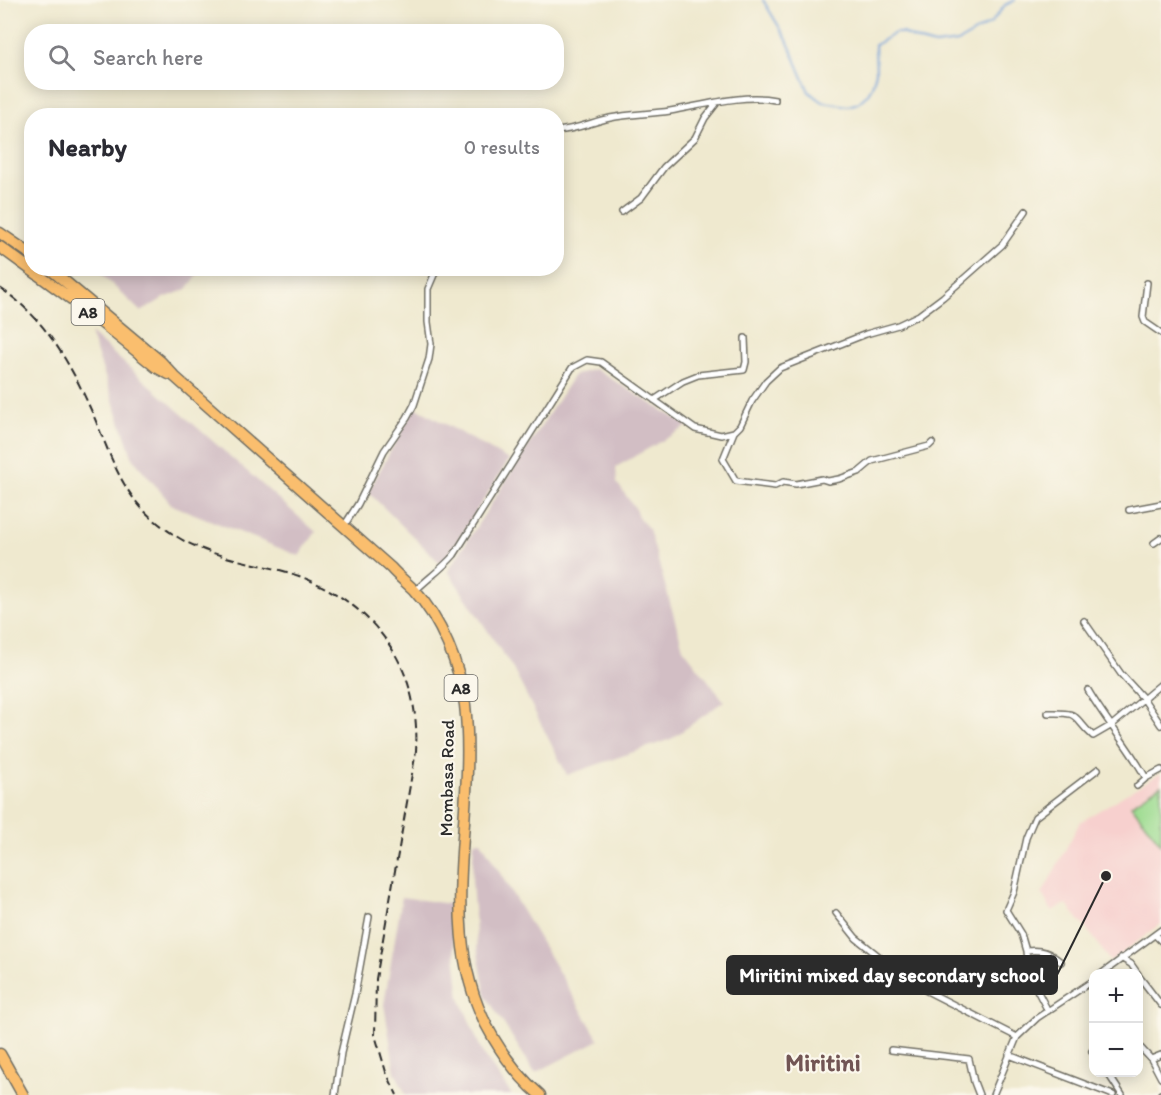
<!DOCTYPE html>
<html lang="en">
<head>
<meta charset="utf-8">
<style>
  body { margin:0; font-family:Itim,sans-serif; background:#f2f2f3; color:#2b2b33 }
  .controls { position:absolute; right:18px; bottom:18px; display:grid; overflow:hidden; border-radius:12px; box-shadow:0 3px 15px #0003 }
  .controls button { width:54px; height:54px; display:grid; place-items:center; padding:0; border:0; border-bottom:2px solid #e1e1e2; background:#fff; color:#2b2b33; font:30px sans-serif }
  .list { margin:0; padding:0; list-style:none }
  h2 { display:flex; justify-content:space-between; align-items:center; height:78px; margin:0; padding:0 24px; font-size:26px }
  h2 small { font-size:20px; font-weight:400; color:#7c7c81 }
  .icon { flex:none; width:33px; height:33px; fill:none; stroke:currentColor; stroke-width:2; stroke-linecap:round; stroke-linejoin:round }
  .map { position:relative; flex:none; width:1161px; height:1095px; overflow:hidden }
  .search { position:absolute; background:#fff; box-shadow:0 3px 15px #0003; left:24px; top:24px; width:540px; height:66px; display:flex; align-items:center; gap:15px; box-sizing:border-box; padding:0 21px; border-radius:24px; color:#7c7c81; font-size:22px }
  .panel { position:absolute; background:#fff; box-shadow:0 3px 15px #0003; left:24px; top:108px; width:540px; height:168px; border-radius:24px }
  .map>svg:first-child { display:block }
  .built { fill:#f7d0ce }
  .industrial { fill:#d2bec4 }
  .green { fill:#9ddb90; stroke:#64835e; stroke-width:1.5 }
  .lines { fill:none; stroke-linecap:round; stroke-linejoin:round }
  .stream { stroke:#6f9ed8; stroke-width:2 }
  .street-casing { stroke:#706e64; stroke-width:8 }
  .highway-casing { stroke:#706e64; stroke-width:13 }
  .street { stroke:#fff; stroke-width:5 }
  .highway { stroke:#fabe6e; stroke-width:10 }
  .rail { stroke:#2b2b2b; stroke-width:2; stroke-dasharray:9 4.5; stroke-linecap:butt }
  .labels { text-anchor:middle; dominant-baseline:central; stroke-width:4.5; stroke-linejoin:round; paint-order:stroke }
  .shield { fill:#fbf7ec; stroke:#696865; stroke-width:1.5 }
  .shield-label { font-size:16px; font-weight:bold; fill:#2b2b2b }
  .street-label { font-size:18px; fill:#2b2b2b; stroke:#fbf7ec }
  .district-label { font-size:24px; font-weight:bold; fill:#725554; stroke:#fbf7ec }
  .leader { fill:none; stroke:#2b2b2b; stroke-width:2 }
  .callout-dot { fill:#2b2b2b; stroke:#fbf7ec; stroke-width:2 }
  .callout { fill:#2b2b2b; stroke:#2b2b2b; stroke-width:2 }
  .callout-label { font-size:20px; text-anchor:middle; font-weight:bold; fill:#fff }
</style>
</head>
<body>
<div class="map">
<svg width="1161" height="1095" viewBox="0 0 1161 1095">
  <rect width="100%" height="100%" fill="#fbf7ec"/>
  <filter id="ink" filterUnits="userSpaceOnUse"><feTurbulence type="fractalNoise" baseFrequency=".0167" numOctaves="2"/><feDisplacementMap in="SourceGraphic" scale="12" xChannelSelector="R" yChannelSelector="G"/><feConvolveMatrix kernelMatrix="1 2 1 2 8 2 1 2 1" color-interpolation-filters="sRGB"/></filter>
  <filter id="wash" filterUnits="userSpaceOnUse"><feTurbulence type="fractalNoise" baseFrequency=".008" numOctaves="4" result="noise"/><feDisplacementMap in="SourceGraphic" scale="24" xChannelSelector="R" yChannelSelector="G"/><feGaussianBlur stdDeviation="1.35" result="paint"/><feColorMatrix in="noise" values="0 0 0 0 0 0 0 0 0 0 0 0 0 0 0 0 0 1.4 0 .05"/><feComposite in="paint" operator="in"/></filter>
  <g filter="url(#wash)">
    <rect width="100%" height="100%" fill="#efe9cf"/>
    <path class="built" d="M1161 773V924L1110 962 1097 942 1066 904 1052 911 1042 894 1080 822Z"/>
    <path class="industrial" d="M96 269H202L187 289 162 299 141 312Z
      M90 333 316 532 299 556 172 505 133 459Z
      M595 369 688 426 616 467 617 483 635 508 638 517 649 529 683 648 724 701 671 739 567 775 513 669 448 571 574 375Z
      M415 407 509 460 442 565 368 492Z
      M481 841 599 1040 535 1073 486 996 477 948 472 882 474 842Z
      M402 897 449 904 460 998 483 1054 512 1095H406L395 1072 384 1004Z"/>
    <path class="green" d="M1161 785V844L1131 805Z"/>
    <g class="lines">
      <path class="stream" d="M763 0 787 40 809 92 823 102 848 106 858 103 867 95 872 87 876 72 875 45 895 33H902L920 41 935 45 958 42 991 23 1005 5 1015 0"/>
    </g>
  </g>
  <g filter="url(#ink)">
    <g class="lines">
      <defs>
        <path id="street" d="M556 131C575 130 592 122 610 118 630 114 650 114 670 111 701 106 744 93 775 100
          M622 212 641 198 664 167 695 138 705 118 716 104
          M1147 283 1143 317 1145 322 1161 333
          M654 400 683 381 698 375 744 370 746 362 745 338
          M734 432 723 459 736 481 775 486 783 482 796 484 822 479 828 481 839 479 859 472 872 461 929 446 932 443
          M1129 510 1161 504
          M344 526 358 504 384 451 407 418 414 405 429 359 431 344 428 322V289L437 268
          M1154 543 1161 538
          M415 591C428 578 442 569 454 555L572 368 587 360 601 362 695 429 721 435 734 432 740 426 752 401 766 381 780 368 866 334 898 325 919 315 943 297 1002 245 1026 211
          M1084 621 1121 674 1143 698 1161 725
          M1088 690C1106 721 1129 747 1146 778
          M1048 713C1082 712 1071 716 1093 736L1112 725 1161 684
          M1137 786 1146 778 1161 770
          M836 913 856 938 915 985 1017 1037
          M1155 935 1161 941
          M1026 951C1042 949 1049 952 1061 962
          M1121 958 1131 964 1138 974
          M1101 974 1161 930
          M1138 975 1161 1005
          M1048 1011 1028 973 1026 951 1021 934 1006 910 1014 892 1026 838 1035 817 1098 769
          M1138 1045 1151 1059 1161 1078
          M891 1050 969 1059 974 1082 979 1095
          M1092 1051 1094 1053
          M1009 1055 1113 1095
          M1151 1059 1161 1055
          M1107 1072 1122 1095
          M335 1095 341 1053 355 994 369 917
          M993 1095 1017 1037 1037 1018 1094 980
          M1161 1095V1094"/>
        <path id="highway" d="M0 233 32 255
          M0 247 81 306 156 367 169 374
          M49 268 160 361 175 377 391 568C398 576 407 583 414 590 441 619 460 666 465 705 478 818 431 935 494 1039 507 1061 521 1079 540 1095
          M0 1054 23 1095"/>
      </defs>
      <use href="#street" class="street-casing"/>
      <use href="#highway" class="highway-casing"/>
      <use href="#street" class="street"/>
      <use href="#highway" class="highway"/>
      <path class="rail" d="M0 288C49 320 76 374 98 426 112 460 124 495 153 519 165 529 180 540 195 546 228 561 266 564 299 576 376 605 421 668 416 751L376 979 375 1035 386 1072 397 1095"/>
    </g>
  </g>
  <g class="labels">
    <g class="shield">
      <rect x="71.5" y="299" width="33" height="26" rx="4.5"/>
      <rect x="444.5" y="675" width="33" height="26" rx="4.5"/>
    </g>
    <g class="shield-label">
      <text x="88" y="312">A8</text>
      <text x="461" y="688">A8</text>
    </g>
    <g class="street-label">
      <text transform="translate(447 778) rotate(-89)">Mombasa Road</text>
    </g>
    <g class="district-label">
      <text x="823" y="1062">Miritini</text>
    </g>
  </g>
  <path class="leader" d="M1106 876L1057 975"/>
  <circle class="callout-dot" cx="1106" cy="876" r="6"/>
  <rect class="callout" x="727" y="956" width="330" height="38" rx="6"/>
  <g class="callout-label">
    <text x="892" y="982">Miritini mixed day secondary school</text>
  </g>
</svg>
<div class="controls">
<button>+</button>
<button>−</button>
</div>
<div class="search"><svg class="icon" aria-label="search" viewBox="0 0 24 24"><circle cx="10" cy="10" r="6"/><path d="M15 15l6 6"/></svg>Search here</div>
<section class="panel">
<h2>Nearby<small>0 results</small></h2>
<ul class="list">
</ul>
</section>
</div>
</body>
</html>
